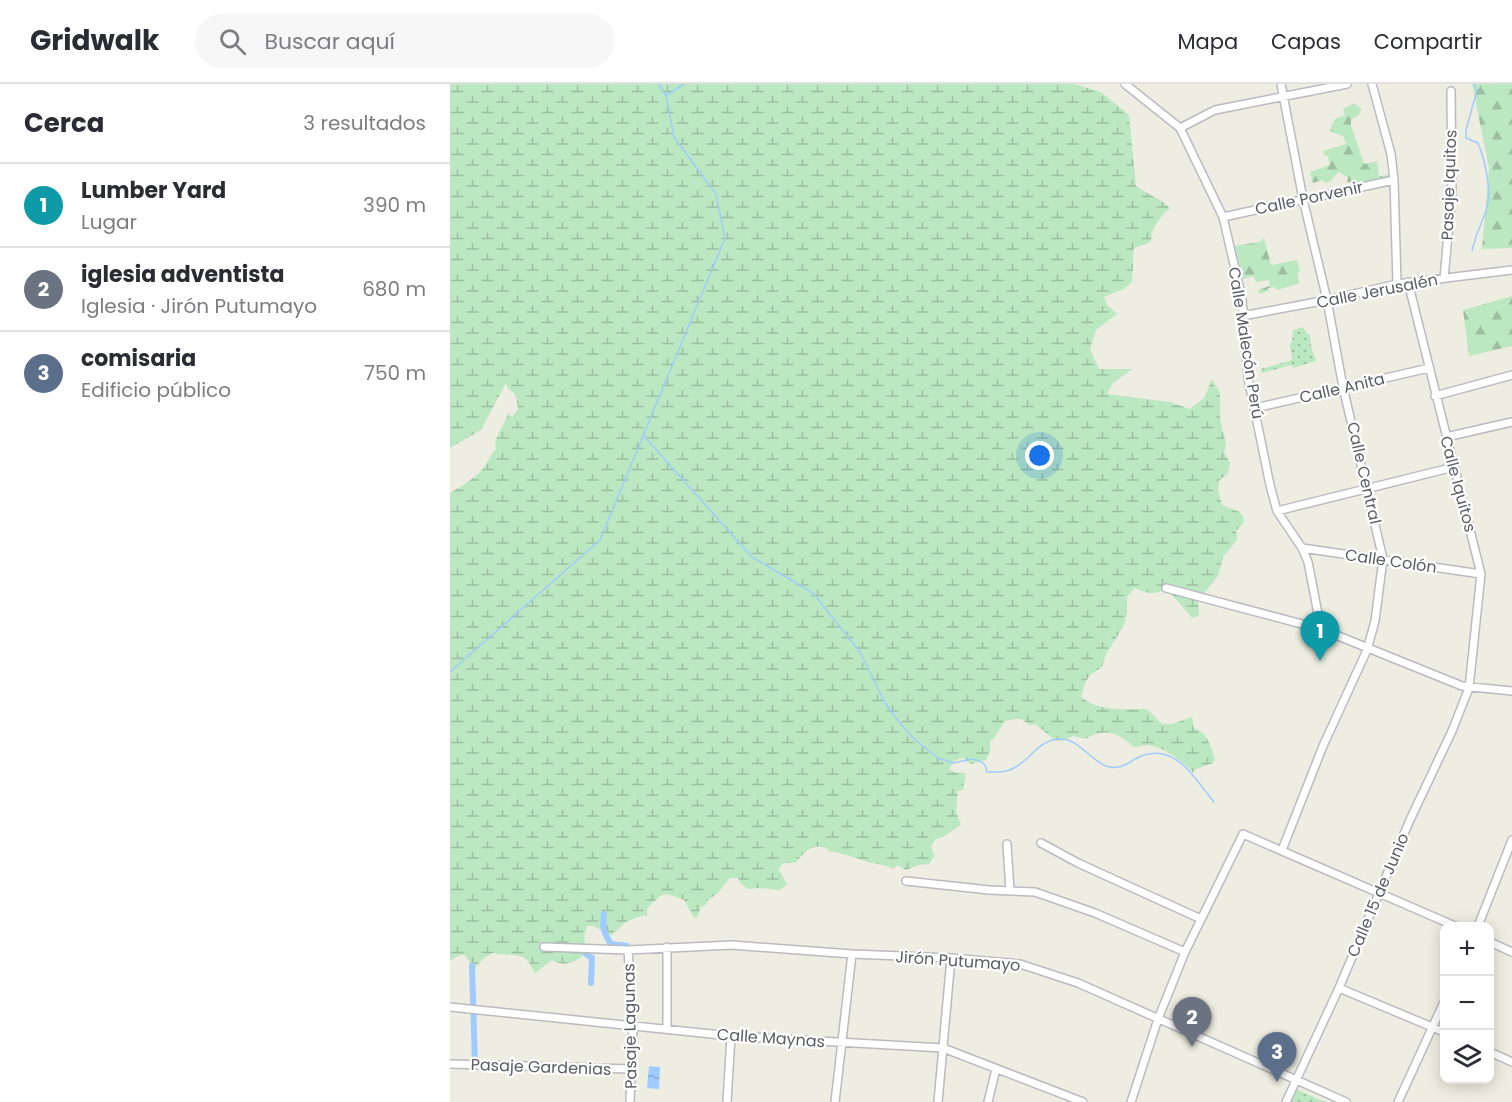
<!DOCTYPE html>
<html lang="es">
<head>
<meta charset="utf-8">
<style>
  body { margin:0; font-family:Poppins,sans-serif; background:#f7f7f7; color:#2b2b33 }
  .controls { position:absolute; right:18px; bottom:18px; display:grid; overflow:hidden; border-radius:12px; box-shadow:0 3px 15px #0003 }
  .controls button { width:54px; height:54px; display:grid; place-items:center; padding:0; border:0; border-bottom:2px solid #e1e1e2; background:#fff; color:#2b2b33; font:30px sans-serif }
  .you { position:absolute; left:590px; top:372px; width:21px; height:21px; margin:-15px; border:4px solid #fff; border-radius:50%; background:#1a73e8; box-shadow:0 0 0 9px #1a73e833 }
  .badge { display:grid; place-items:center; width:39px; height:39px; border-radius:50%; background:#f7461e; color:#fff; font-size:20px; font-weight:700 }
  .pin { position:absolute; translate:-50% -50px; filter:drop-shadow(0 2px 3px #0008) }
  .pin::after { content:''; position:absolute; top:32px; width:21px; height:18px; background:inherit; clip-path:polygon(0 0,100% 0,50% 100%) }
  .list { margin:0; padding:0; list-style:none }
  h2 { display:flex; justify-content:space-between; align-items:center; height:78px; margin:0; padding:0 24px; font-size:26px }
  h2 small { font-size:20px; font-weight:400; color:#7c7c81 }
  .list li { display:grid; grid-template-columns:39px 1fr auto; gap:18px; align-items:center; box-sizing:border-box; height:84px; padding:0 24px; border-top:2px solid #e1e1e2 }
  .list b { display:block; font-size:22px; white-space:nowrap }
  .list p { margin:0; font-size:20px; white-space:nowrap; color:#7c7c81 }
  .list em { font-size:20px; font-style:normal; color:#7c7c81 }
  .icon { flex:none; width:33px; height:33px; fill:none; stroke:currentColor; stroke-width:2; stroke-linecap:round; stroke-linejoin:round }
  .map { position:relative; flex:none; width:1062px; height:1018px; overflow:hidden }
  header { display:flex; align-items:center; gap:36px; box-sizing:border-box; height:84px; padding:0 30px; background:#fff; border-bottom:2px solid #e1e1e2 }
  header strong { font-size:28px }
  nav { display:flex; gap:33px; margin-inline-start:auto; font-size:21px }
  .search { width:420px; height:54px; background:#f7f7f7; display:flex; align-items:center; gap:15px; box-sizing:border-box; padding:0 21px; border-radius:33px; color:#7c7c81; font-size:22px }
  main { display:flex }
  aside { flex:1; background:#fff }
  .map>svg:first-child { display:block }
  .grass { fill:url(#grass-dots) }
  .forest { fill:url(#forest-firs) }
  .wetland { fill:url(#wetland-marsh) }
  .water { fill:url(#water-ripples) }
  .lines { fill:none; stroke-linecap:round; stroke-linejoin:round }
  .stream { stroke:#a0cbff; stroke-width:1.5 }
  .canal { stroke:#a0cbff; stroke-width:6 }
  .minor-casing { stroke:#b9bbc1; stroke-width:10 }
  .minor { stroke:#fff; stroke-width:7 }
  .labels { text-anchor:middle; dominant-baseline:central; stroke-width:4.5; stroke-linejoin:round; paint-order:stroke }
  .street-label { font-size:16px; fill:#5a5d63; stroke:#fff }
</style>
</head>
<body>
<header>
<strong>Gridwalk</strong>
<div class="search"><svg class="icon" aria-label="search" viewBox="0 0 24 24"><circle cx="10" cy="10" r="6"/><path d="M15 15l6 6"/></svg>Buscar aquí</div>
<nav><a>Mapa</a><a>Capas</a><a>Compartir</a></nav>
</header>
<main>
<aside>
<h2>Cerca<small>3 resultados</small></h2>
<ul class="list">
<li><span class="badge" style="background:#0f9aa8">1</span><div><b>Lumber Yard</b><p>Lugar</p></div><em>390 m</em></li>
<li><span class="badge" style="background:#6b7280">2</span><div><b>iglesia adventista</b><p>Iglesia · Jirón Putumayo</p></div><em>680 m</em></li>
<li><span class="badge" style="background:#5c6f8a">3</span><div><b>comisaria</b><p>Edificio público</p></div><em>750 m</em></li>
</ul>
</aside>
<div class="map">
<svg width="1062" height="1018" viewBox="0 0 1062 1018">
  <defs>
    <pattern id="grass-dots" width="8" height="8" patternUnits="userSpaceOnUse" patternTransform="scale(1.5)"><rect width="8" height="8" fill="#bbe8c0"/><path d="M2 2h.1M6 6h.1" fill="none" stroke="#9bbfa0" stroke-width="1.8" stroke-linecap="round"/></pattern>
    <pattern id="forest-firs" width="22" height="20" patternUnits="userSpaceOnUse" patternTransform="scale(1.5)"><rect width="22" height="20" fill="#bbe8c0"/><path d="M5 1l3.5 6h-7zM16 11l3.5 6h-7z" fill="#9bbfa0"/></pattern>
    <pattern id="wetland-marsh" width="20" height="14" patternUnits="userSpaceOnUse" patternTransform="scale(1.5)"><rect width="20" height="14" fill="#bbe8c0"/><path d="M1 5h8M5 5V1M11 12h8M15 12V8" fill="none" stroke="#9bbfa0"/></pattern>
    <pattern id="water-ripples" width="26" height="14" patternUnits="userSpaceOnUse" patternTransform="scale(1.5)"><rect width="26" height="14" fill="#a0cbff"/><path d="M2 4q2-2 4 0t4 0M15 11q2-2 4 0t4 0" fill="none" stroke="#85a8d2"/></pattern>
  </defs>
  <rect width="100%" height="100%" fill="#eeede1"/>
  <path class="grass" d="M853 243 857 250H860L861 262 866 277 843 284 842 281 812 289 811 285 842 276 840 260 842 257 843 246Z
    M846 1005 875 1018H841Z"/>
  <path class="forest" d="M1022 0H1062V164L1032 165 1039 84Z
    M904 19 911 25 909 31 901 36V41L914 80 927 77 929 92 940 91 937 96 906 99 897 98 898 93 888 88 881 97 875 99 873 96 863 99 860 88 880 81 878 72 874 71 873 67 896 60 893 52 879 47 885 35 895 31 893 25Z
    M814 154 821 181 847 176 850 188 847 189 849 198 847 200 827 206 824 203 818 204V207L809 210 808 206 820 202 819 196 806 198 804 192 793 195 784 162 810 158Z
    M1062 212V262L1019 272 1013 226Z"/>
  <path class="wetland" d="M0 0H624L651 8 679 31 686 102C697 110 710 114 720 124 708 135 702 143 701 158L684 164 682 198 674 205 654 213 657 221 667 230 646 246 640 265 649 285H682L662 300 657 310 720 318 740 325 754 314 762 295 770 309V335L776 360 774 368 780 379 778 389 769 397 768 406 772 421 788 427 793 432 794 438 786 447 787 456 773 473 768 492 748 517 749 532 742 534 717 505C704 511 698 510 685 504L677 513V530L673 543 656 570 652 583 640 591 635 599 631 613C649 628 675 625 697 625L712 640H722L742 633 744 644C757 648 762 664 765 676L763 679 746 685 743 689C734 678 712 662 698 661 693 661 689 663 684 663 669 649 654 643 636 655L623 652 612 657 605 656 585 640 580 641 571 635H565L555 637 544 654 540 657V667L536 676 521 680 513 674C505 676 502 677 500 685L503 688 516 689 513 706 508 707 506 727 511 741 493 753 486 755 481 762 484 772 479 780 469 781 456 786 448 781 443 785C433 779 425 781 415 777 404 773 391 769 378 767V765C363 758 356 767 346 778 338 781 332 775 329 786L337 800 330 806 308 804 298 805 291 800 288 794H280L267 810 258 816 256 821 251 823 247 833 244 834 234 816 217 810 210 812 197 824V833L194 831 177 837 162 851C152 850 147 840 137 842L134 853 136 869C126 878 114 884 102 876L85 889C82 885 81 880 77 876 69 868 53 872 42 869L33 875 24 885 15 871H9L0 877V409C12 402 27 393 35 382 39 376 41 370 46 365 43 351 55 342 58 329L62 333 68 325C67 316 67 309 58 305L56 299 31 346 0 364Z"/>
  <path class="water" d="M199 982 210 983 209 1005 197 1004Z"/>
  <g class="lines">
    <path class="stream" d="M217 11 234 0
      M1022 167C1025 152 1031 141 1036 127 1043 108 1035 77 1028 59L1016 54V46L1027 6 1024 0
      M193 351 302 473 363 509 410 568 435 619 449 638 465 656 488 674 503 679 522 675 530 677 535 681 537 688C546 688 556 689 564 684 581 675 589 656 609 655 627 653 640 676 656 682 670 687 677 679 689 673 725 657 744 694 764 718
      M0 588 150 456 275 154 266 110 224 53 216 12 209 0"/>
    <path class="canal" d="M154 830C152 843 154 849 161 860L177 862 178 866
      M136 870 142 874 141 899
      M22 882 25 981"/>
    <defs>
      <path id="minor" d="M675 0 730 44 773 133 792 215 798 294 820 401 827 427 852 464 858 478 871 545
        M831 0 853 115 877 216 893 303 933 475 925 537 917 566 873 662 832 766
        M922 0 941 70 944 96 947 200
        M730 44 765 26 897 0
        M773 133 944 96
        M994 194 1002 109 1001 7
        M792 232 877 216 947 200 1062 186
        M985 312 1062 291
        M805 324 979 284
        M996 353 1062 338
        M827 427 1004 383
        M852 464 1031 490
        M716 504 871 545 1012 602 1062 607
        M591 759 628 779 751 835
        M557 760 560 807
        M456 797 539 806 585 808 645 829 735 868
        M1028 842 1062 756
        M1040 858 1062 868
        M94 863 178 866 282 861 402 870 501 874 570 880 628 899 896 1018
        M217 863V945
        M178 866 183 941 180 1018
        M889 904 994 948
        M0 923 281 952 493 964 633 1018
        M1040 968 1062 978
        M0 980 181 985
        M277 1018 281 952
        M385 1018 402 870
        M488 1018 501 874
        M538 1018 546 985
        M681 1018 708 935 735 868 793 750 1005 842
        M836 1018 889 904 959 738 1002 647 1019 604 1031 490 958 198
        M948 1018 994 918"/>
    </defs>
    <use href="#minor" class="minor-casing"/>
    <use href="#minor" class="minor"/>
  </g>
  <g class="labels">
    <g class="street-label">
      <text transform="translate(999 101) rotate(-88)">Pasaje Iquitos</text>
      <text transform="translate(859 114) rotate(-12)">Calle Porvenir</text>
      <text transform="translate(927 207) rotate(-11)">Calle Jerusalén</text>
      <text transform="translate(796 259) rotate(81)">Calle Malecón Perú</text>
      <text transform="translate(892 304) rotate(-13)">Calle Anita</text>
      <text transform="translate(914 389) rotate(77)">Calle Central</text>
      <text transform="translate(1008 400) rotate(75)">Calle Iquitos</text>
      <text transform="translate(941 477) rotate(8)">Calle Colón</text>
      <text transform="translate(928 811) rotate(-67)">Calle 15 de Junio</text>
      <text transform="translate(508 877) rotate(4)">Jirón Putumayo</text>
      <text transform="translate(180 942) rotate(-91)">Pasaje Lagunas</text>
      <text transform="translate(321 954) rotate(4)">Calle Maynas</text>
      <text transform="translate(91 983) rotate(2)">Pasaje Gardenias</text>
    </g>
  </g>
</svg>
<div class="controls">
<button>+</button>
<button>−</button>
<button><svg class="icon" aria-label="layers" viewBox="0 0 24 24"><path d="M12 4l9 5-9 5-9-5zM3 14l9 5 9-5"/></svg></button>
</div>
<div class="you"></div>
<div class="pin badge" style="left:870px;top:577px;background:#0f9aa8">1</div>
<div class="pin badge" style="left:742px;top:963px;background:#6b7280">2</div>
<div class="pin badge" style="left:827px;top:998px;background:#5c6f8a">3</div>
</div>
</main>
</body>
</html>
